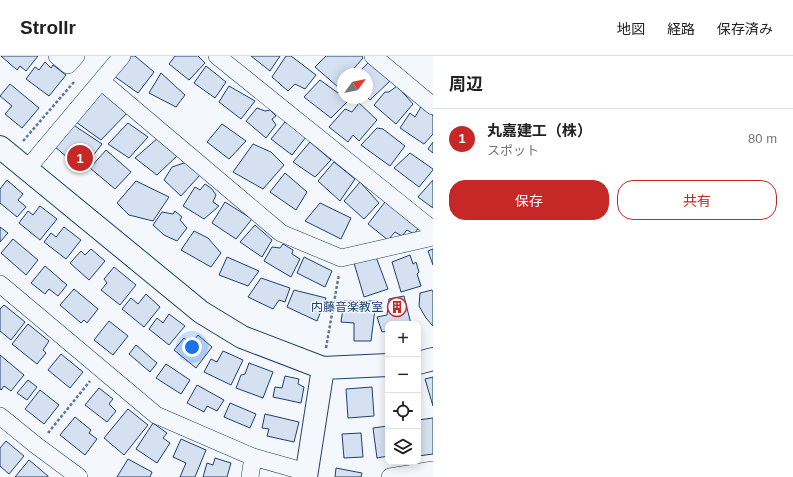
<!DOCTYPE html>
<html lang="ja">
<head>
<meta charset="utf-8">
<style>
  body { margin:0; font-family:Helvetica,"Noto Sans JP",sans-serif; background:#f6f6f6; color:#222 }
  .controls { position:absolute; right:12px; bottom:12px; display:grid; overflow:hidden; border-radius:8px; box-shadow:0 2px 10px #0003 }
  .controls button { width:36px; height:36px; display:grid; place-items:center; padding:0; border:0; border-bottom:1px solid #e0e0e0; background:#fff; color:#222; font:20px sans-serif }
  .compass { position:absolute; left:337px; top:12px; width:36px; height:36px; border-radius:50%; background:#fff; box-shadow:0 2px 10px #0003; rotate:57deg }
  .you { position:absolute; left:192px; top:291px; width:14px; height:14px; margin:-10px; border:3px solid #fff; border-radius:50%; background:#1a73e8; box-shadow:0 0 0 6px #1a73e833 }
  .badge { display:grid; place-items:center; width:26px; height:26px; border-radius:50%; background:#c62828; color:#fff; font-size:13px; font-weight:700 }
  .pin { position:absolute; translate:-50% -50%; border:2px solid #fff; box-shadow:0 1px 4px #0006 }
  .list { margin:0; padding:0; list-style:none }
  h2 { display:flex; justify-content:space-between; align-items:center; height:52px; margin:0; padding:0 16px; font-size:17px }
  h2 small { font-size:13px; font-weight:400; color:#767676 }
  .list li { display:grid; grid-template-columns:26px 1fr auto; gap:12px; align-items:center; box-sizing:border-box; height:60px; padding:0 16px; border-top:1px solid #e0e0e0 }
  .list b { display:block; font-size:15px; white-space:nowrap }
  .list p { margin:0; font-size:13px; white-space:nowrap; color:#767676 }
  .list em { font-size:13px; font-style:normal; color:#767676 }
  .actions { display:flex; gap:8px; padding:12px 16px }
  .actions a { flex:1; padding:9px 0; border:1px solid #c62828; border-radius:16px; text-align:center; font-size:14px; color:#c62828 }
  .actions .main { background:#c62828; color:#fff }
  .icon { flex:none; width:22px; height:22px; fill:none; stroke:currentColor; stroke-width:2; stroke-linecap:round; stroke-linejoin:round }
  .map { position:relative; flex:none; width:433px; height:421px; overflow:hidden }
  header { display:flex; align-items:center; gap:24px; box-sizing:border-box; height:56px; padding:0 20px; background:#fff; border-bottom:1px solid #e0e0e0 }
  header strong { font-size:19px }
  nav { display:flex; gap:22px; margin-inline-start:auto; font-size:14px }
  main { display:flex }
  aside { flex:1; background:#fff }
  .map>svg:first-child { display:block }
  .building { fill:#d5e0f0; stroke:#1d3f73 }
  .lines { fill:none; stroke-linecap:round; stroke-linejoin:round }
  .street-casing { stroke:#1d3f73; stroke-width:18 }
  .secondary-casing { stroke:#1d3f73; stroke-width:24 }
  .path { stroke:#5e769c; stroke-width:2.5; stroke-dasharray:3 2; stroke-linecap:butt }
  .street { stroke:#f4f7fb; stroke-width:17 }
  .secondary { stroke:#f4f7fb; stroke-width:22 }
  .labels { text-anchor:middle; dominant-baseline:central; stroke-width:3; stroke-linejoin:round; paint-order:stroke }
  .poi-label { font-size:12px; fill:#1d3f73; stroke:#f4f7fb; text-anchor:end }
</style>
</head>
<body>
<header>
<strong>Strollr</strong>
<nav><a>地図</a><a>経路</a><a>保存済み</a></nav>
</header>
<main>
<div class="map">
<svg width="433" height="421" viewBox="0 0 433 421">
  <rect width="100%" height="100%" fill="#f4f7fb"/>
  <path class="building" d="M1 0H38L26 15 20 10 17 14Z
    M128 0H135L154 16 138 37 114 20Z
    M175 0H198L205 7 189 24 169 8Z
    M251 0H280L270 15Z
    M286 0H291L316 19 305 33 295 28 288 35 272 21Z
    M326 0H362L363 2 349 18H343V25L338 31 315 11Z
    M370 5 391 24 370 44 367 41V18H357Z
    M45 6 51 12 53 9 66 19 49 40 26 23 35 11 39 14Z
    M206 10 226 26 215 42 194 27Z
    M161 17 185 39 176 51 149 37Z
    M320 24 338 37 342 32 343 42H351L331 62 304 41Z
    M10 28 39 52 22 72 5 58 12 50 0 40Z
    M229 30 255 45 241 63 219 46Z
    M397 30 413 48 396 68 374 49 385 36H389Z
    M102 35 128 56 101 84 76 66Z
    M359 47 377 64 359 85 353 79 348 86 329 71 345 53 352 56Z
    M422 49 433 60V78L424 88 400 72 410 57 415 61Z
    M257 52 265 55 270 54 276 60 272 63 276 69 266 82 246 65Z
    M285 66 297 73 306 81 292 99 271 83Z
    M128 67 148 81 129 102 108 88Z
    M72 68 102 88 82 114 54 90Z
    M222 68 246 85 229 103 207 86Z
    M377 72 383 73 405 90 390 110 361 89Z
    M158 82 179 98 157 119 135 102Z
    M310 86 331 104 315 121 293 106Z
    M433 86V97L428 93Z
    M253 88 271 96 284 109 263 133 233 116Z
    M106 94 131 116 115 133 90 112Z
    M410 97 433 113V114L419 131 394 112Z
    M187 106 200 119 181 140 164 124 172 111Z
    M334 106 355 123 340 145 318 125Z
    M285 117 307 136 296 154 270 136Z
    M7 124 23 138 18 144 26 151 17 161 0 147V133Z
    M433 124V152L418 141Z
    M136 125 169 141 153 165 129 159 117 147Z
    M360 126 379 147 364 163 344 145Z
    M205 128 212 133 216 139 213 146 219 150 204 163 183 150 195 131 200 134Z
    M225 146 252 163 236 183 212 167Z
    M385 146 420 170 414 178 407 174 402 180 395 176 388 184 368 168Z
    M320 147 351 162 341 183 305 165Z
    M40 150 57 163 40 184 19 167 28 155 33 159Z
    M175 155 182 161 180 164 187 172 177 185 164 179 153 169 162 156 173 158Z
    M255 169 272 184 262 201 240 186Z
    M0 171 8 177 0 186Z
    M64 171 81 184 66 203 44 186 51 177 56 181Z
    M194 175 208 182 221 197 211 211 181 194Z
    M13 183 38 204 26 219 1 197Z
    M283 188 293 194 292 198 300 203 291 221 264 205 272 191 280 192Z
    M91 193 105 205 89 224 70 207 81 195 85 199Z
    M433 193V209L428 195Z
    M410 199 413 208 416 206 419 216 417 218 421 230 401 236 392 206Z
    M227 201 259 215 248 230 219 219Z
    M304 201 332 215 325 231 297 217Z
    M376 201 388 233 364 241 354 207Z
    M45 210 67 229 58 240 49 233 45 238 31 227Z
    M114 211 136 229 120 249 101 234 107 227 104 223Z
    M261 222 290 232 285 246 279 244 273 253 248 241Z
    M74 233 98 253 87 267 84 264 81 267 60 249Z
    M294 234 326 242 317 265 287 251Z
    M432 234 433 236V270L426 262 419 250 420 237Z
    M146 238 160 251 144 271 122 253 131 242 138 248Z
    M404 240 411 268H388V275L382 276 377 261 387 259 389 243Z
    M344 245H376L371 285H354V267L341 266Z
    M4 249 25 266 11 284 0 275V253Z
    M169 258 185 270 169 289 149 273 157 262 163 267Z
    M109 265 128 280 113 299 94 284Z
    M28 268 49 285 43 294 46 297 37 308 12 288Z
    M198 279 212 291 196 312 174 294 184 282 191 288Z
    M136 289 157 307 150 316 129 298Z
    M223 295 243 304 231 329 204 316 211 303 217 306Z
    M61 298 83 316 70 332 48 314Z
    M0 299 24 319 11 335 4 330 1 334 0 333Z
    M249 307 273 316 263 342 236 332 241 319 245 318Z
    M166 308 190 324 181 338 156 322Z
    M285 320 299 323 298 328 304 331 301 347 273 341 275 331 282 332Z
    M433 321V350L425 323Z
    M28 324 37 331 27 344 17 337Z
    M197 329 224 344 217 355 207 350 204 356 187 347Z
    M372 331 374 360 348 362 346 333Z
    M99 332 113 343 109 348 116 355 107 366 85 349Z
    M40 334 59 349 44 368 25 353Z
    M230 347 256 358 250 372 224 361Z
    M128 353 148 369 124 399 104 382Z
    M265 358 299 366 294 386 267 380 269 373 262 372Z
    M75 361 91 374 89 377 97 383 85 399 60 379Z
    M433 362V398L418 400V364Z
    M153 367 167 377 163 382 170 387 157 407 136 393Z
    M388 370V400L377 402 373 372Z
    M361 377 363 401 344 402 342 378Z
    M181 383 206 394 195 421H180L186 407 173 401Z
    M6 385 24 400 9 418 0 410V392Z
    M215 402 231 407 227 421H203L207 407 213 409Z
    M128 403 152 416 150 421H117Z
    M29 404 48 420V421H15Z
    M336 412 362 417 361 421H335Z"/>
  <g class="lines">
    <defs>
      <path id="street" d="M57 0 68 9 76 0
        M217 0 433 174
        M373 0 433 50
        M101 25 281 177 341 202 433 181
        M27 113 122 0
        M0 228 156 359 253 401 250 421
        M0 360 37 390 79 421
        M253 401 306 416
        M390 421 433 414"/>
      <path id="secondary" d="M0 91 201 256 242 281 323 312 388 309
        M418 307 433 303
        M306 421 323 312"/>
    </defs>
    <use href="#street" class="street-casing"/>
    <use href="#secondary" class="secondary-casing"/>
    <path class="path" d="M23 85 74 26
      M326 292 339 218
      M48 377 90 325"/>
    <use href="#street" class="street"/>
    <use href="#secondary" class="secondary"/>
  </g>
  <defs>
    <symbol id="building-ring" viewBox="-11 -11 22 22"><circle r="9.5" fill="#f4f7fb" stroke="#c62828" stroke-width="1.5"/><path d="M-4-6H4V6H1V3H-1V6H-4ZM-2.5-4.3h1.7v1.8h-1.7ZM.8-4.3h1.7v1.8H.8ZM-2.5-1h1.7V.8h-1.7ZM.8-1h1.7V.8H.8Z" fill="#c62828"/></symbol>
  </defs>
  <g fill-rule="evenodd">
    <use href="#building-ring" x="386" y="240" width="22" height="22"/>
  </g>
  <g class="labels">
    <g class="poi-label">
      <text x="383" y="251">内藤音楽教室</text>
    </g>
  </g>
</svg>
<div class="controls">
<button>+</button>
<button>−</button>
<button><svg class="icon" aria-label="locate" viewBox="0 0 24 24"><circle cx="12" cy="12" r="6"/><path d="M12 2v4M12 18v4M2 12h4M18 12h4"/></svg></button>
<button><svg class="icon" aria-label="layers" viewBox="0 0 24 24"><path d="M12 4l9 5-9 5-9-5zM3 14l9 5 9-5"/></svg></button>
</div>
<svg class="compass" viewBox="-18 -18 36 36"><path d="M0-13l5 13h-10z" fill="#e53935"/><path d="M0 13l5-13h-10z" fill="#767676"/></svg>
<div class="you"></div>
<div class="pin badge" style="left:80px;top:102px">1</div>
</div>
<aside>
<h2>周辺<small></small></h2>
<ul class="list">
<li><span class="badge">1</span><div><b>丸嘉建工（株）</b><p>スポット</p></div><em>80 m</em></li>
</ul>
<div class="actions"><a class="main">保存</a><a>共有</a></div>
</aside>
</main>
</body>
</html>
